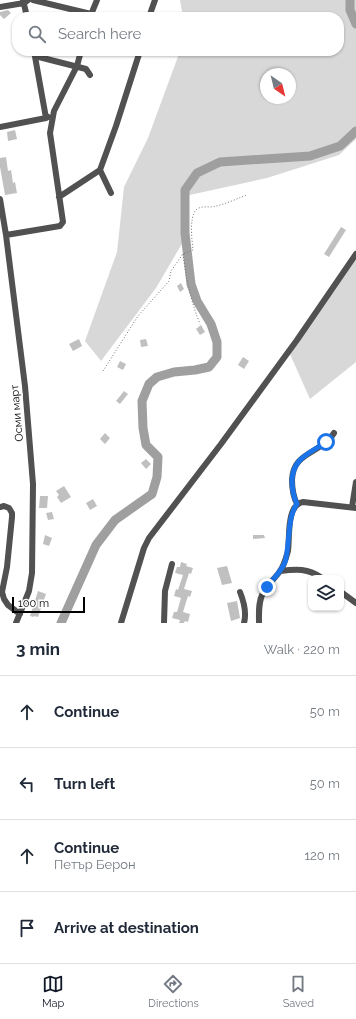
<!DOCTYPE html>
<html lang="en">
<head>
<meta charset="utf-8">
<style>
  body { margin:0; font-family:Raleway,sans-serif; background:#f2f2f3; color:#1f2937 }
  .controls { position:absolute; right:12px; bottom:12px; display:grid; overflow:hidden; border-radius:8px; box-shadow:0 1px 3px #0004 }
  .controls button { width:36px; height:36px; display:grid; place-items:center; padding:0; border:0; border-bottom:1px solid #e0e1e3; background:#fff; color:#1f2937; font:20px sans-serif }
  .compass { position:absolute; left:260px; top:68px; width:36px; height:36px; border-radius:50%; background:#fff; box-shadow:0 1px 3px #0004; rotate:145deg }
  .scale { position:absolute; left:12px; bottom:10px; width:73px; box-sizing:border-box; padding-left:4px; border:2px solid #000; border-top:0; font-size:11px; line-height:14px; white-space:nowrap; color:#000; -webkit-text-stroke:3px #fff; paint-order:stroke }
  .stop { position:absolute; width:12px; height:12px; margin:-9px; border:3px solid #1a73e8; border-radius:50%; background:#fff }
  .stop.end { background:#1a73e8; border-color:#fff; box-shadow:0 1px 4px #0008 }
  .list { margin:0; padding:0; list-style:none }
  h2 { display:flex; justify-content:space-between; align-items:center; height:52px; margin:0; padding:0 16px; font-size:17px }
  h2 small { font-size:13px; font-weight:400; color:#747a83 }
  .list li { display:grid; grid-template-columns:26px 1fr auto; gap:12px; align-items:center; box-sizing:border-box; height:72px; padding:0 16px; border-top:1px solid #e0e1e3 }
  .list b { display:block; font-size:15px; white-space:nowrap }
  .list p { margin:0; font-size:13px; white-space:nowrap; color:#747a83 }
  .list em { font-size:13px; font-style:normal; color:#747a83 }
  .icon { flex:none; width:22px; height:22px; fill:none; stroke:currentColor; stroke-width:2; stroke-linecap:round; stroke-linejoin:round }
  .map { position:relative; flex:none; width:356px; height:623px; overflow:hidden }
  .search { position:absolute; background:#fff; box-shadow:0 1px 3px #0004; left:12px; right:12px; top:12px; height:44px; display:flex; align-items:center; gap:10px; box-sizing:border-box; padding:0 14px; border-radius:16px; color:#747a83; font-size:15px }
  .sheet { height:340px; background:#fff }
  nav { display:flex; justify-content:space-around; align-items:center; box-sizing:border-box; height:56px; border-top:1px solid #e0e1e3; background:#fff; font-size:11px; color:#747a83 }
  nav a { display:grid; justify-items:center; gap:2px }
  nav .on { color:#111827 }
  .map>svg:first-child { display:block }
  .green { fill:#d8d8d8; fill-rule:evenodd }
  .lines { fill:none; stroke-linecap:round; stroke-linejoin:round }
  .river { stroke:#9f9f9f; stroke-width:9 }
  .building { fill:#c0c0c0 }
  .path { stroke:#737373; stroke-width:1; stroke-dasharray:1 2; stroke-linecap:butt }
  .minor { stroke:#515151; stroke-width:6 }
  .route { stroke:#1a73e8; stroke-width:5 }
  .labels { text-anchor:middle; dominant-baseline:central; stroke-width:3.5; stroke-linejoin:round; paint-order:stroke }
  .street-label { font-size:11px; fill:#000; stroke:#fff }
</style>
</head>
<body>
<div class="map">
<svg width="356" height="623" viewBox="0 0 356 623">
  <rect width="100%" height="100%" fill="#fff"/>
  <path class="green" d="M180 0H356V139L339 155 267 178 185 196 183 242 156 288 101 361 85 341 117 252 124 187 148 138 180 51H339V17H183ZM266 74H290V98H266Z
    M356 254V362L310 399 289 352Z"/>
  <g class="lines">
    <path class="river" d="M350 0V10L356 24
      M61 623 96 545 115 520 152 494 157 477 158 457 146 445 143 428 142 401 149 384 157 377 174 372 195 370 209 367 217 357V342L211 324 197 301 191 284 185 233V190L197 173 220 162 310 156 340 146 356 131"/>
  </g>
  <path class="building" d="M8 10 11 13 4 19 0 15V12Z
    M15 130 17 139 8 141 7 132Z
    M6 157 8 171 11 170 13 183 15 182 17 193 5 195 0 167V158Z
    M341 227 346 230 329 257 324 254Z
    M181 283 184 289 180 292 177 286Z
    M201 325 205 332 200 335 196 329Z
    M79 339 82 346 73 351 69 344Z
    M146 339 148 346 141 347 140 340Z
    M243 357 249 361 244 369 238 365Z
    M120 361 126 364 123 370 117 367Z
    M124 391 128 394 120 404 116 401Z
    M105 433 110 438 105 444 100 439Z
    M146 459 151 464 146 469 141 463Z
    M64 486 71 497 61 503 57 497 59 495 56 491Z
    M40 496H48L47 508H39Z
    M93 499 97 506 90 510 86 503Z
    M52 512 54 519 48 520 46 513Z
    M45 535 52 538 49 546 43 544Z
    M253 535H264L265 538 253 539Z
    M181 562 187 564 186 566 193 568 191 574 189 573 184 589 192 591 190 597 188 596 183 612 190 614 188 622 185 621 184 623H179L180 620 172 618 174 612H177L181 598 174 596 176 589 178 590 183 575 175 573 177 567H180Z
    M227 566 232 583 222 585 217 568Z
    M38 591 46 594 38 617 34 616V617L30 616Z
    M237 601 240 618 231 621 227 603Z"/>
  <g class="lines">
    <path class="path" d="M183 254C186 278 191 302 200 324
      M103 371 138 316 169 281 171 271 183 254 193 250C192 241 189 217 196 210 200 206 206 207 211 207 224 205 236 199 247 195"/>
    <path class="minor" d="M23 0 27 17
      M33 0 91 14
      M0 7 24 3 28 0
      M90 17 97 0
      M149 17 155 0
      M34 51 46 118
      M35 56 86 69 90 75
      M0 127 46 118 48 117
      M100 170 111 193
      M59 197 100 170 116 126 140 51
      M0 199 6 235 25 386 33 484 32 573 29 591 16 623
      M6 235 60 226 63 222 50 133 54 111 77 66 81 51
      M297 504C293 496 292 489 292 480 293 456 311 455 326 442 329 440 332 436 334 433
      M0 507 4 506 9 508 12 513V517L7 567 2 592 4 599 8 605 20 614
      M352 507 356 482
      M280 571C296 569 308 568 322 578
      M240 592C244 602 247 612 244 623
      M341 592 356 603
      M121 623 144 548 149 538 221 444 297 340 356 254
      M164 623 165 591 172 564
      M259 623C259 613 258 602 263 593 267 584 275 579 280 571 284 566 286 558 288 551 290 537 286 505 303 502L356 508"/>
  </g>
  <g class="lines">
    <path class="route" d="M267 587C273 579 281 572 285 562 290 546 287 516 297 504 293 496 292 488 292 480 293 458 310 453 326 442"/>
  </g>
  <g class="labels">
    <g class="street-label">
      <text transform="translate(17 413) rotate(-95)">Осми март</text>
    </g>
  </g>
</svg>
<div class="controls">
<button><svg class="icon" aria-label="layers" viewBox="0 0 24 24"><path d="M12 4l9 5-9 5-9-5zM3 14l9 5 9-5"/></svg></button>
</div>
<svg class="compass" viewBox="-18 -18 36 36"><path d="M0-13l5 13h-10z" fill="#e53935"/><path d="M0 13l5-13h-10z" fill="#747a83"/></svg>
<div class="scale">100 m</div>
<div class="stop" style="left:326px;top:442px"></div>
<div class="stop end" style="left:267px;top:587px"></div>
<div class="search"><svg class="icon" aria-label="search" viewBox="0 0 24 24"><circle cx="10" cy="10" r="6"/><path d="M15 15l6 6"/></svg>Search here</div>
</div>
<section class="sheet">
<h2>3 min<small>Walk · 220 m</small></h2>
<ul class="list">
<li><svg class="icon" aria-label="ahead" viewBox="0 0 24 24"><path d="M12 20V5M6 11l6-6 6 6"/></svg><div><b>Continue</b></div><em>50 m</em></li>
<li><svg class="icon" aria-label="left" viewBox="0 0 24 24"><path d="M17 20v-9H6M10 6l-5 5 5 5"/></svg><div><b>Turn left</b></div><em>50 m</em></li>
<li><svg class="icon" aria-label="ahead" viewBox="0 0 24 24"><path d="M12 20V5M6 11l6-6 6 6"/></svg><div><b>Continue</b><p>Петър Берон</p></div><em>120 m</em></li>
<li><svg class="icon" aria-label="arrive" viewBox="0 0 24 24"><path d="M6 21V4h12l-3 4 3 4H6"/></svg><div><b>Arrive at destination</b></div></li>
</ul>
</section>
<nav>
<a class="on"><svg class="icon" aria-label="map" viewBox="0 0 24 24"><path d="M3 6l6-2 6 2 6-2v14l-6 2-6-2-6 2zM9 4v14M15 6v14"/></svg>Map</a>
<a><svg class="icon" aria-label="directions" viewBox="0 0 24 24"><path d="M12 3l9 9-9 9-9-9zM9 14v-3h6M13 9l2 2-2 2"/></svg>Directions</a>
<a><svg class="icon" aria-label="saved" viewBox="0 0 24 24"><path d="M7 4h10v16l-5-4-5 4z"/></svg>Saved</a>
</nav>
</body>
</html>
